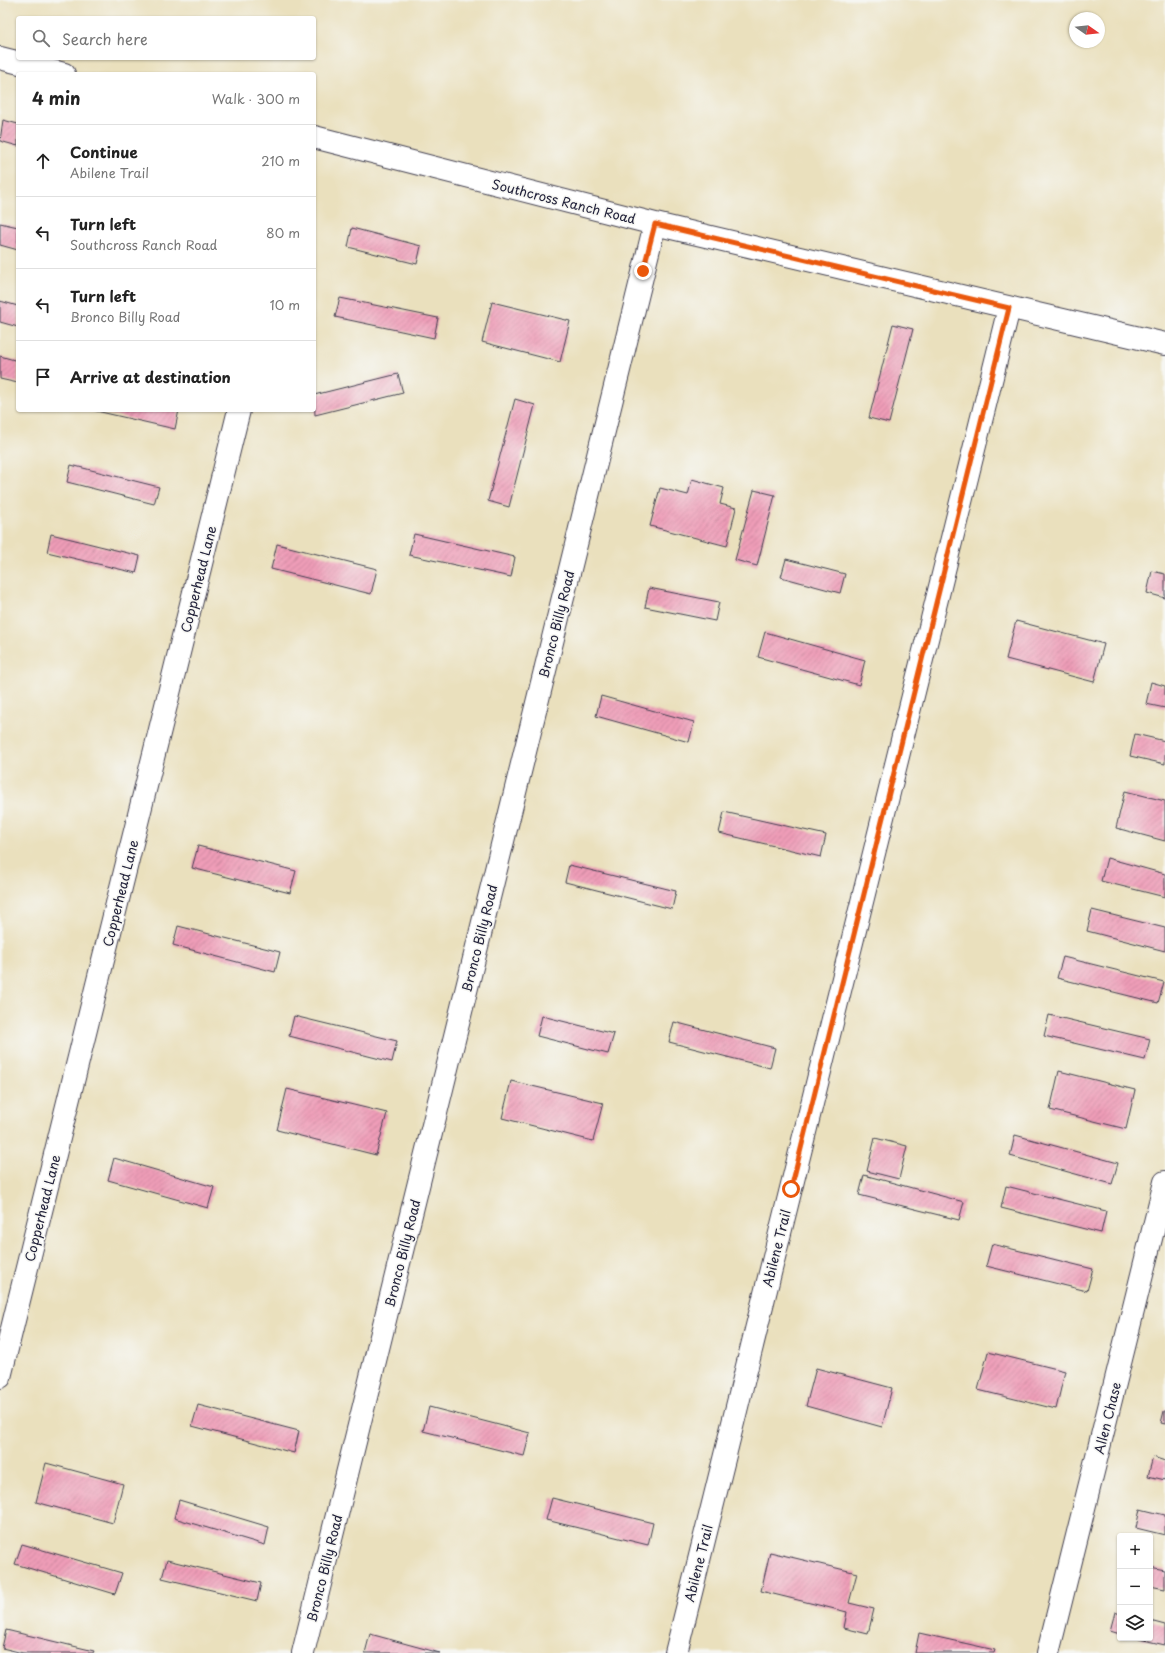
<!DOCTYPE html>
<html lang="en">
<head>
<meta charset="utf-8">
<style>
  body { margin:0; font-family:"Playpen Sans",sans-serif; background:#f6f6f6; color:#222 }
  .controls { position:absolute; right:12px; bottom:12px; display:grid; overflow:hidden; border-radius:4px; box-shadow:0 1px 3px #0004 }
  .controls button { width:36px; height:36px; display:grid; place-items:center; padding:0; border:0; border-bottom:1px solid #e0e0e0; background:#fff; color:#222; font:20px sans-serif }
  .compass { position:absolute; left:1069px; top:12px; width:36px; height:36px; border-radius:50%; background:#fff; box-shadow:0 1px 3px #0004; rotate:104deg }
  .stop { position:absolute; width:12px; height:12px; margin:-9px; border:3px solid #ea580c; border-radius:50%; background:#fff }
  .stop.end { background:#ea580c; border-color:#fff; box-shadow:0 1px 4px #0008 }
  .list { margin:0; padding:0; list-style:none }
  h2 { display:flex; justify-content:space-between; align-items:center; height:52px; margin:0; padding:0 16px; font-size:17px }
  h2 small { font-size:13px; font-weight:400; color:#767676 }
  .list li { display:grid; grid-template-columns:26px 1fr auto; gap:12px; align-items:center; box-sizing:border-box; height:72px; padding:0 16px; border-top:1px solid #e0e0e0 }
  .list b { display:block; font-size:15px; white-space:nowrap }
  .list p { margin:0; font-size:13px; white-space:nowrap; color:#767676 }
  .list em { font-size:13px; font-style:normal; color:#767676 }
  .icon { flex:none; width:22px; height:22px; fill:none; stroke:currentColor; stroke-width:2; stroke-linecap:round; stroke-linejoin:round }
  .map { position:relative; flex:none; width:1165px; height:1653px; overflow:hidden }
  .search { position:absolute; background:#fff; box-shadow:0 1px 3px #0004; left:16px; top:16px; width:300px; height:44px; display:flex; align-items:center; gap:10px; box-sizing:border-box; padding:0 14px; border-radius:4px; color:#767676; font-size:15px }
  .panel { position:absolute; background:#fff; box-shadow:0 1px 3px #0004; left:16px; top:72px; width:300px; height:340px; border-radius:4px }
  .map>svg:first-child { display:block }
  .building { fill:url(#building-hatch) }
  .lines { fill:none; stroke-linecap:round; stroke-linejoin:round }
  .minor-casing { stroke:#403e4e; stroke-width:24 }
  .minor { stroke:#fff; stroke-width:22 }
  .route { stroke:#ea580c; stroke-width:5 }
  .labels { text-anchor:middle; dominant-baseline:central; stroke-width:3; stroke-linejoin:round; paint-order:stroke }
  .street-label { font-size:13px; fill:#22223b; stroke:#f6f6f2 }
</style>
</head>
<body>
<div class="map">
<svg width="1165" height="1653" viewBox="0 0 1165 1653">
  <defs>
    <pattern id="building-hatch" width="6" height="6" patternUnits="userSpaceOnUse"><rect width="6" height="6" fill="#ef9db8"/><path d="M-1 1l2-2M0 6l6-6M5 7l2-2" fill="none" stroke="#c18097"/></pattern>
  </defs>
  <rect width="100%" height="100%" fill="#f6f6f2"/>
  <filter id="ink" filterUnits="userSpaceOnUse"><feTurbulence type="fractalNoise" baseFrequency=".025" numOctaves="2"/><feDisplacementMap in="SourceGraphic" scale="8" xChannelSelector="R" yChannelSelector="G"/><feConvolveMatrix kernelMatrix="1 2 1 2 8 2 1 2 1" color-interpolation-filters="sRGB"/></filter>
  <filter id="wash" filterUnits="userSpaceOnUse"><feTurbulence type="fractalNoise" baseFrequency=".012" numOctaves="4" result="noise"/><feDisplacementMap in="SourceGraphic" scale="16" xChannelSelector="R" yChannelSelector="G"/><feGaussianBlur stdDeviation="0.9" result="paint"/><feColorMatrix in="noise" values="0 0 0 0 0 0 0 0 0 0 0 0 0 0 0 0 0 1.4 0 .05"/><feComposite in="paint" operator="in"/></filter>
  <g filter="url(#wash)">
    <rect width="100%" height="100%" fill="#eae0bd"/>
    <g id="blocks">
      <path class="building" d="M3 120 18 124V146L0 141Z
        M0 223 18 227V250L0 245Z
        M352 228 421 246 417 264 348 247Z
        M340 298 438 318 434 338 335 317Z
        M0 301 18 306V327L0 322Z
        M492 302 570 321 560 362 482 342Z
        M893 324 913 329 889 423 869 418Z
        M0 356 18 361V383L0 379Z
        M398 374 403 393 315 415 314 395Z
        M515 399 535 405 509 507 488 501Z
        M92 410H179L175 429Z
        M71 465 159 487 154 504 67 482Z
        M692 479 724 488 720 504 736 508 727 546 650 526 660 488 688 495Z
        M754 490 775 495 757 566 735 560Z
        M51 534 140 556 136 573 47 552Z
        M414 534 515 557 511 577 409 555Z
        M277 544 377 569 371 594 271 569Z
        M786 559 845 574 840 593 781 577Z
        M1152 571 1165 574V598L1147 593Z
        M649 588 719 602 715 621 645 607Z
        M1016 621 1104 644 1094 682 1006 659Z
        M765 632 865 660 859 685 758 657Z
        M1151 682 1165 686V708L1146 704Z
        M601 696 694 722 689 742 596 716Z
        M1135 734 1165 741V764L1130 756Z
        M1125 791 1165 801V841L1116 828Z
        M724 812 826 835 821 857 719 833Z
        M198 846 296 871 290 893 192 868Z
        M1107 858 1165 874V897L1101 881Z
        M569 865 676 891 672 909 565 882Z
        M1092 910 1165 928V951L1087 931Z
        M178 926 280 952 275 972 173 945Z
        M1063 957 1164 982 1158 1003 1057 978Z
        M1049 1015 1150 1039 1145 1060 1044 1036Z
        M294 1016 397 1041 392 1062 289 1036Z
        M542 1016 614 1034 608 1054 537 1036Z
        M674 1022 775 1048 770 1068 669 1042Z
        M1059 1071 1135 1090 1126 1129 1050 1110Z
        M511 1081 603 1103 593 1141 502 1118Z
        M287 1089 387 1113 376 1155 277 1130Z
        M1015 1135 1118 1163 1112 1184 1010 1156Z
        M875 1138 907 1146 899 1179 867 1171Z
        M114 1158 214 1187 208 1208 108 1180Z
        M864 1175 964 1202 959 1220 859 1195Z
        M1006 1186 1106 1211 1101 1233 1001 1208Z
        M992 1244 1093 1269 1087 1291 986 1266Z
        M988 1352 1065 1371 1056 1409 978 1390Z
        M816 1368 892 1388 882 1427 806 1406Z
        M198 1405 299 1431 294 1453 192 1426Z
        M429 1407 530 1433 524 1456 423 1431Z
        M1164 1411H1165V1424L1161 1423Z
        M1153 1457 1165 1461V1480L1148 1476Z
        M46 1463 123 1484 113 1523 36 1502Z
        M552 1498 653 1523 648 1545 546 1520Z
        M179 1500 269 1527 265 1545 174 1518Z
        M1140 1509 1165 1515V1535L1136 1528Z
        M22 1544 122 1573 115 1594 15 1564Z
        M770 1552 857 1573 849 1603 874 1609 868 1634 844 1628 847 1612 761 1591Z
        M167 1560 261 1583 257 1601 162 1578Z
        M1150 1567 1165 1570V1589L1150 1586Z
        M1115 1612 1120 1614V1634L1110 1631Z
        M1150 1621 1165 1625V1645L1139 1639 1150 1638Z
        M6 1630 94 1651 93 1653H23L2 1648Z
        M919 1633 995 1650 994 1653H915Z
        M370 1634 440 1653H365Z"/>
    </g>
  </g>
  <g filter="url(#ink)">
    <use href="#blocks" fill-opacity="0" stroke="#403e4e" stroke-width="1"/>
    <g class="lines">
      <defs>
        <path id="minor" d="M0 58 64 74
          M314 137 655 224 1165 344
          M0 1377 239 410
          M303 1653 655 224
          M676 1653 1009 308
          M1048 1653 1165 1182"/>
      </defs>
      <use href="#minor" class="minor-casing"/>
      <use href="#minor" class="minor"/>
    </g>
  </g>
  <g class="lines" filter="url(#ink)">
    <path class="route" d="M643 271 655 224 1009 308 791 1189"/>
  </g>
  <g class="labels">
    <g class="street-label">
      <text transform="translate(564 201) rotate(14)">Southcross Ranch Road</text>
      <text transform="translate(198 579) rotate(-76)">Copperhead Lane</text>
      <text transform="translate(556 624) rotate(-76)">Bronco Billy Road</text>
      <text transform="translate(120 893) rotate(-76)">Copperhead Lane</text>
      <text transform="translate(479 938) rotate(-76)">Bronco Billy Road</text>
      <text transform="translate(42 1208) rotate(-76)">Copperhead Lane</text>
      <text transform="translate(776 1248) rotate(-76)">Abilene Trail</text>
      <text transform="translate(402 1253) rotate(-76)">Bronco Billy Road</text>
      <text transform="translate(1107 1418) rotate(-76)">Allen Chase</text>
      <text transform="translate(698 1563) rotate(-76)">Abilene Trail</text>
      <text transform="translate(324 1568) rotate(-76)">Bronco Billy Road</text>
    </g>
  </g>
</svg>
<div class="controls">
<button>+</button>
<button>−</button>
<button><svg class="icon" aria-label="layers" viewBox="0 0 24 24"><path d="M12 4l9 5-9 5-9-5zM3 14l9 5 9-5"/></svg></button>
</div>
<svg class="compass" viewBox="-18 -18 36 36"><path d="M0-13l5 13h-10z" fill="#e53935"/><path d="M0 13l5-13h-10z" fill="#767676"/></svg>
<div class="stop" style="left:791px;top:1189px"></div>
<div class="stop end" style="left:643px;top:271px"></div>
<div class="search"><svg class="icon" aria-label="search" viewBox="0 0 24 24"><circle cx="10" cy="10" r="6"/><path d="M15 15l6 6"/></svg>Search here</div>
<section class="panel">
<h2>4 min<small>Walk · 300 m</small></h2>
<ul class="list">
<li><svg class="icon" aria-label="ahead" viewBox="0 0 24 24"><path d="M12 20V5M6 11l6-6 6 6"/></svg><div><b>Continue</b><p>Abilene Trail</p></div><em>210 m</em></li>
<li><svg class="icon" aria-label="left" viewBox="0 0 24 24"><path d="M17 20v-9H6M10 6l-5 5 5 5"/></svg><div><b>Turn left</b><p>Southcross Ranch Road</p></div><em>80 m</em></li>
<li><svg class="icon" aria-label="left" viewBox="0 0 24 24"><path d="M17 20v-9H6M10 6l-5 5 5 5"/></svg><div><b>Turn left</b><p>Bronco Billy Road</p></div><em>10 m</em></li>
<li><svg class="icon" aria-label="arrive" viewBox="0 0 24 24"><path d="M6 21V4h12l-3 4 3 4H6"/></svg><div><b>Arrive at destination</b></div></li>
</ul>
</section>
</div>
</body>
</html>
